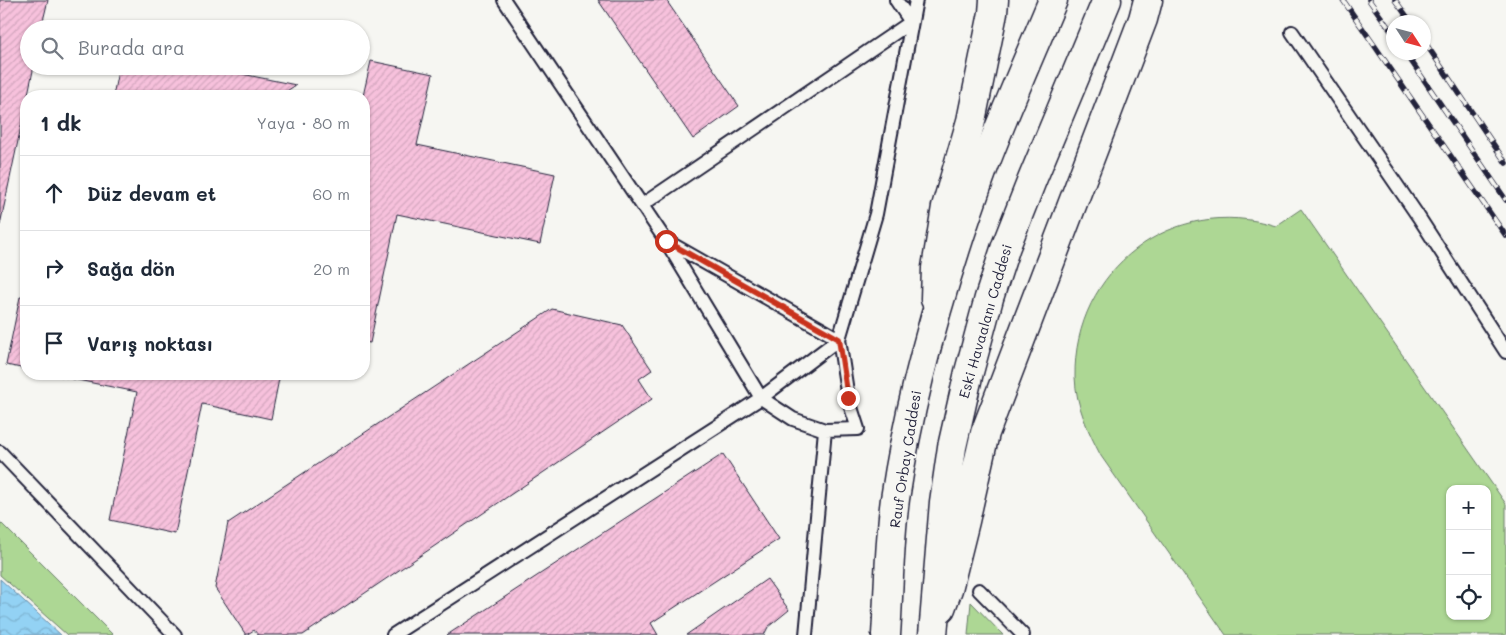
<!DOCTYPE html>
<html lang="tr">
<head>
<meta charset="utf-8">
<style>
  body { margin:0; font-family:Mali,sans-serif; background:#f2f2f3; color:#1f2937 }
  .controls { position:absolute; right:15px; bottom:15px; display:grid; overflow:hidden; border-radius:10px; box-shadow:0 1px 4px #0004 }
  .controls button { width:45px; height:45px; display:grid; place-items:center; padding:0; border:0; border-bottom:1px solid #e0e1e3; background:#fff; color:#1f2937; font:25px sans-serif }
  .compass { position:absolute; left:1386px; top:15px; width:45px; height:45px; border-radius:50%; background:#fff; box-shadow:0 1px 4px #0004; rotate:126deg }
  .stop { position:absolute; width:15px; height:15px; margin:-11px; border:4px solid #c8321e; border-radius:50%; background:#fff }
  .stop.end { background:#c8321e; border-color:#fff; box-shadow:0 1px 5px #0008 }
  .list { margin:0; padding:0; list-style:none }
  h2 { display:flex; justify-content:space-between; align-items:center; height:65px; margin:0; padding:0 20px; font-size:21px }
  h2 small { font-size:16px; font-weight:400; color:#747a83 }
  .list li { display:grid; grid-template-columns:32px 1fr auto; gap:15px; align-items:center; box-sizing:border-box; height:75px; padding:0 20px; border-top:1px solid #e0e1e3 }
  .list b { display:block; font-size:19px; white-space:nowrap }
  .list em { font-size:16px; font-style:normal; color:#747a83 }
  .icon { flex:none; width:28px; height:28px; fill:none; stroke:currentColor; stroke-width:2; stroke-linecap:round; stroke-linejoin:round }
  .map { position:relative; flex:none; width:1506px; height:635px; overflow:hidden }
  .search { position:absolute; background:#fff; box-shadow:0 1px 4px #0004; left:20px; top:20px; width:350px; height:55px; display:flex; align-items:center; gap:12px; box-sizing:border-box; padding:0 18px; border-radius:28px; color:#747a83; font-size:19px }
  .panel { position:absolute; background:#fff; box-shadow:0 1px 4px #0004; left:20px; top:90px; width:350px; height:290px; border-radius:20px }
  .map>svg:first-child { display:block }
  .grass { fill:#add794; stroke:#687c68; fill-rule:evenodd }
  .water { fill:url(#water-waves); stroke:#668caa }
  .building { fill:url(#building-hatch); stroke:#22223b }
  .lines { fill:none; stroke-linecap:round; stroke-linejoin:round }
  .lane-casing { stroke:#22223b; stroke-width:16 }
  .secondary-casing { stroke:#22223b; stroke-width:31 }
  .highway-casing { stroke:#22223b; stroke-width:31 }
  .lane { stroke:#f6f6f2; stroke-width:12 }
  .secondary { stroke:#f6f6f2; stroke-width:28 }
  .highway { stroke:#f6f6f2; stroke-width:28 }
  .rail-casing { stroke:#22223b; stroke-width:5.5 }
  .rail { stroke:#f6f6f2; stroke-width:4; stroke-dasharray:11; stroke-linecap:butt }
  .route { stroke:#c8321e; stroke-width:6 }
  .labels { text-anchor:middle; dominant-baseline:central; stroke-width:4; stroke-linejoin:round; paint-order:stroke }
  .street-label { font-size:14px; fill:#22223b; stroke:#f6f6f2 }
</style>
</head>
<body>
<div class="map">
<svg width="1506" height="635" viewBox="0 0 1506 635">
  <defs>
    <pattern id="water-waves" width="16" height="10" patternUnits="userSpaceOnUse" patternTransform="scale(1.25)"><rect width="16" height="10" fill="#93d2f4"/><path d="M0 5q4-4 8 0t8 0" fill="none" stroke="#7eb4d2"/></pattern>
    <pattern id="building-hatch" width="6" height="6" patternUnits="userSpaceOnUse" patternTransform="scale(1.25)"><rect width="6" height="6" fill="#f7c1dc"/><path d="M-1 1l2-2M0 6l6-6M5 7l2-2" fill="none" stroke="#d3a6be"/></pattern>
  </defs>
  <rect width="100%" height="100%" fill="#f6f6f2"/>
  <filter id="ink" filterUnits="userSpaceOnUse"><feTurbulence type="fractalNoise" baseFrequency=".02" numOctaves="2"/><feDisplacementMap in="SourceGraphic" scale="10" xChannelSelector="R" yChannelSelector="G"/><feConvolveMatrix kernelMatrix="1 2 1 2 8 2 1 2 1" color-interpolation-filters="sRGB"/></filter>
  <g filter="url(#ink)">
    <path class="grass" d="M1301 209 1506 504V635H1226L1101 456C1088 431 1076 406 1075 377 1073 270 1173 193 1276 226ZM1450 489H1487V616H1450Z
      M0 522 113 635H67L0 575Z
      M971 602 1003 635H968Z"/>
    <path class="water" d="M0 579 61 635H0Z"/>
    <path class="building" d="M0 0H48L41 29H29V66H34L0 225Z
      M598 0H666L739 106 693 139Z
      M371 61 433 74 417 145 555 174 540 244 397 214 370 343 364 342 363 96Z
      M119 66H203L296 85 279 96H113Z
      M20 297 26 298V369L6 365Z
      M552 309 622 325 652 370 639 379 652 399 303 635H258L254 630 246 635 215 588 228 523Z
      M48 374H280L271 419 202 404 175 534 110 520 137 392Z
      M723 454 779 539 651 623 658 635H447Z
      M767 579 789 610 768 627 764 635H686Z"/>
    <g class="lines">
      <defs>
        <path id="lane" d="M504 0 666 241 761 398 793 419 825 430 858 429 848 398 839 339 876 214 916 0
          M1292 32 1418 216 1506 352
          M642 205 911 22 896 0
          M668 242 839 339
          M0 452 175 635
          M979 590 1023 635
          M393 635 761 398 839 339
          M806 635 825 430"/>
        <path id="secondary" d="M935 299 936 268 946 207 971 121 993 13 994 0
          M941 608 948 589 965 521 985 433 1143 19 1148 0"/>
        <path id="highway" d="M886 635C889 590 889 544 895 499 912 384 945 273 985 164 1006 109 1030 55 1053 0
          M933 635 944 502 952 447 969 372 989 298 1006 246 1032 180 1107 0"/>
      </defs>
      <use href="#lane" class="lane-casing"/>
      <use href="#secondary" class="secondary-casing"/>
      <use href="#highway" class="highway-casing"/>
      <use href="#lane" class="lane"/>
      <use href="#secondary" class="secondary"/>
      <use href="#highway" class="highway"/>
      <defs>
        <path id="rail" d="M1343 0 1506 236
          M1369 0 1394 35
          M1395 0 1411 22
          M1424 41 1506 163
          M1405 52 1506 200"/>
      </defs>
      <use href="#rail" class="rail-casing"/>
      <use href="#rail" class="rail"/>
    </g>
  </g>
  <g class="lines" filter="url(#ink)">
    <path class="route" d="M666 241 839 339 848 398"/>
  </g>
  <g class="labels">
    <g class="street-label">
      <text transform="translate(985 321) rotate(-74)">Eski Havaalanı Caddesi</text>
      <text transform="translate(905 459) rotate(-81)">Rauf Orbay Caddesi</text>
    </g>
  </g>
</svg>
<div class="controls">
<button>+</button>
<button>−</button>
<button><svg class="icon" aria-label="locate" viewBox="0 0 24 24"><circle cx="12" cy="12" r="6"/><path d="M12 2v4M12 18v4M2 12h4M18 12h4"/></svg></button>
</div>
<svg class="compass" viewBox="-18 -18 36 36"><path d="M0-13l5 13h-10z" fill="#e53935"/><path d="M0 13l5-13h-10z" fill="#747a83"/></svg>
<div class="stop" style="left:666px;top:241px"></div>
<div class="stop end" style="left:848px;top:398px"></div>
<div class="search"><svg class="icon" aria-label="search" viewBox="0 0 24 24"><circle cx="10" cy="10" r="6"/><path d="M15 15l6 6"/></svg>Burada ara</div>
<section class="panel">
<h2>1 dk<small>Yaya · 80 m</small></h2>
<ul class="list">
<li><svg class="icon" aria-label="ahead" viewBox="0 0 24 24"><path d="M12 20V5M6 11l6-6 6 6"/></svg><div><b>Düz devam et</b></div><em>60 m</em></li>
<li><svg class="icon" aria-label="right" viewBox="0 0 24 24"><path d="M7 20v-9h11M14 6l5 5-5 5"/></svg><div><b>Sağa dön</b></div><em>20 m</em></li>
<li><svg class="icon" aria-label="arrive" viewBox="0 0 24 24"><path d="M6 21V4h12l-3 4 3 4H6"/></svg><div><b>Varış noktası</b></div></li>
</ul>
</section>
</div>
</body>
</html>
